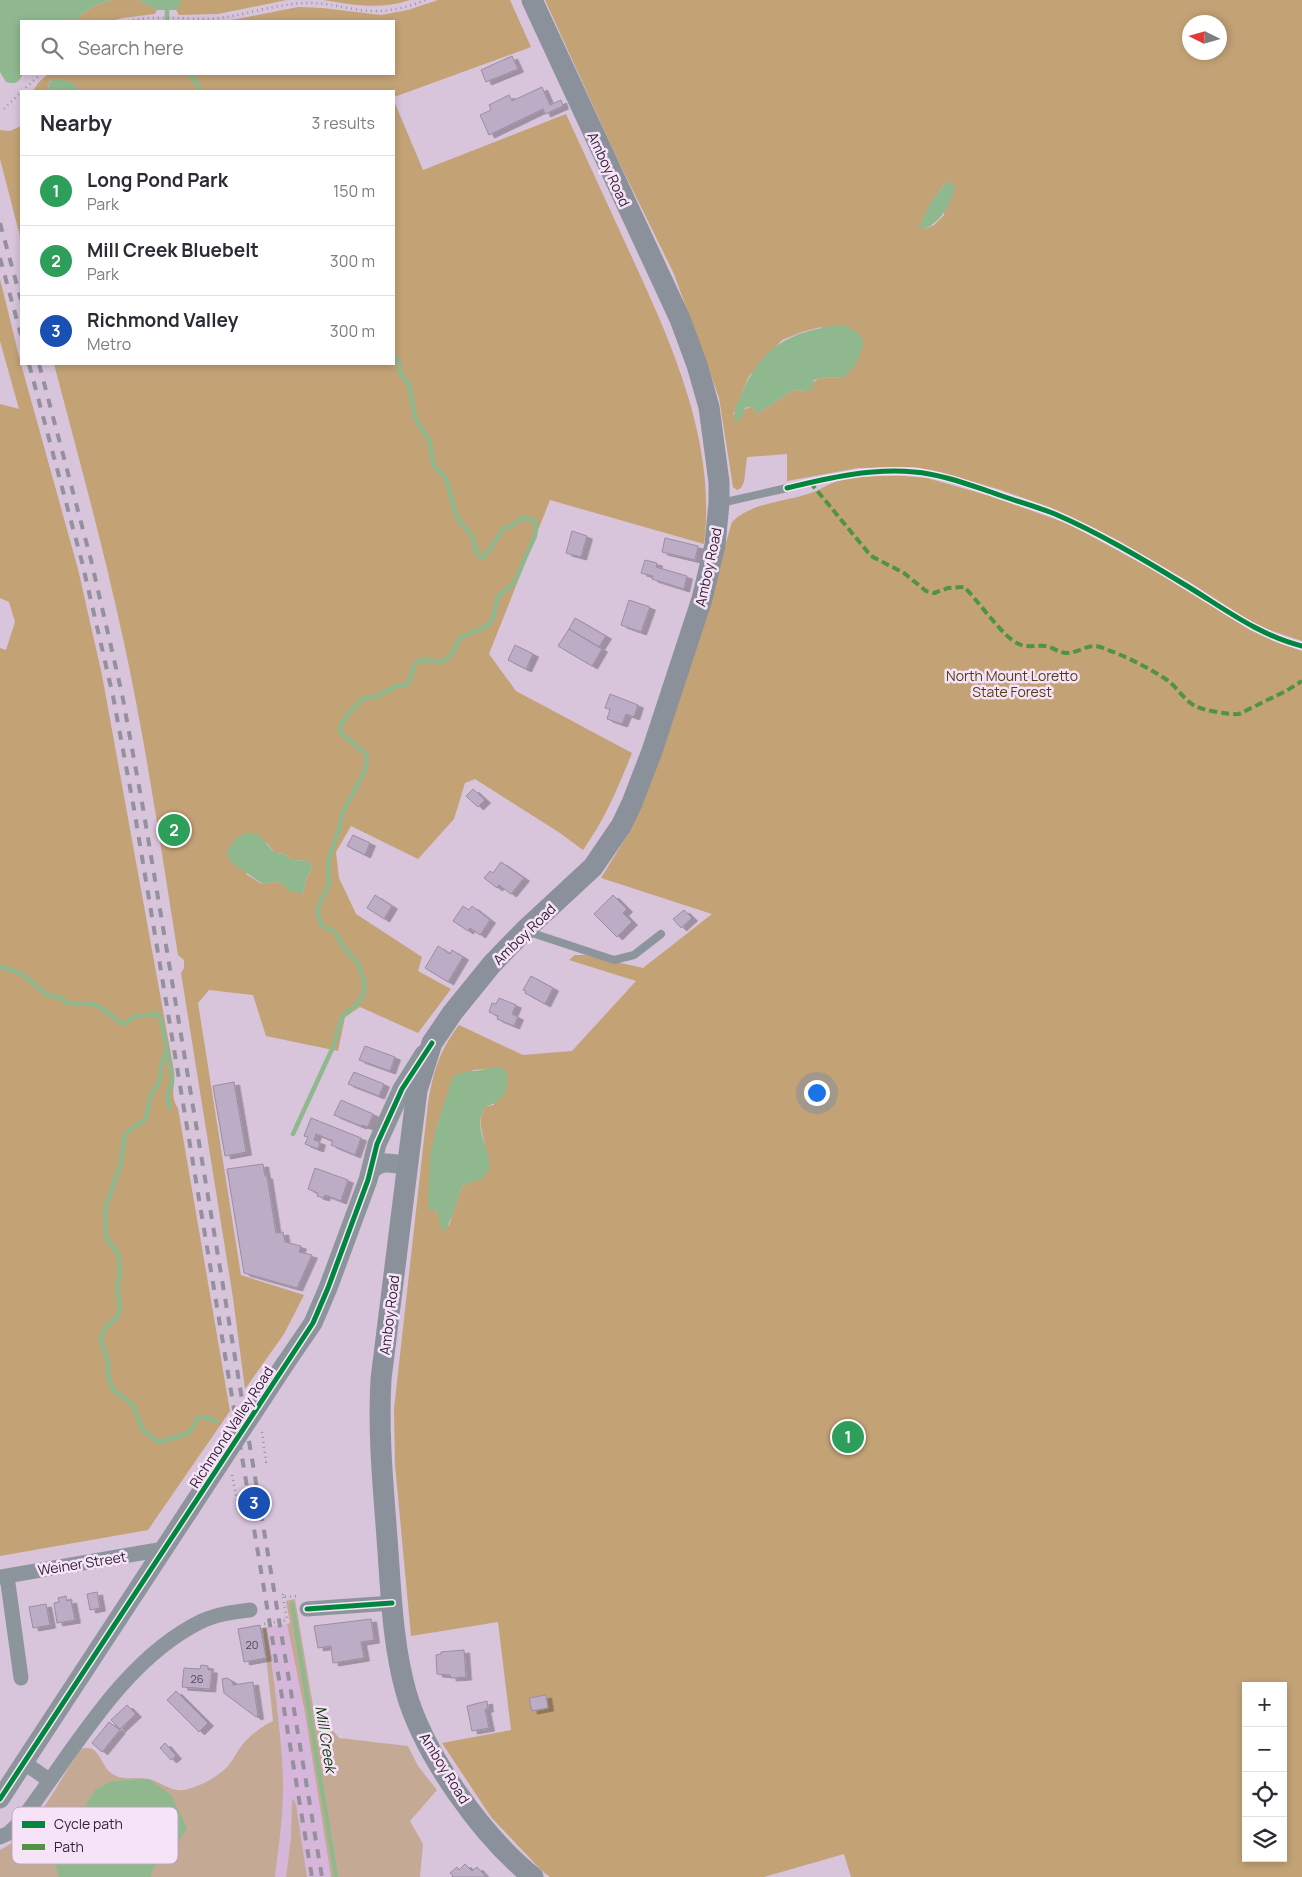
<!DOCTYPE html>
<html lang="en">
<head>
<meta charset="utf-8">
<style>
  body { margin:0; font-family:Manrope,sans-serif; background:#f2f2f3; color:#2b2b33 }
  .controls { position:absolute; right:15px; bottom:15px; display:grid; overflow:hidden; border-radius:0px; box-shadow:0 2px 8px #0003 }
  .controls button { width:45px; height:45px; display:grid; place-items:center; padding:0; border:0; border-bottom:1px solid #e1e1e2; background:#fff; color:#2b2b33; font:25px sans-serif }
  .compass { position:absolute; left:1182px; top:15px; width:45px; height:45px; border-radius:50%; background:#fff; box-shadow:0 2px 8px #0003; rotate:275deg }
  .you { position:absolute; left:816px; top:1092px; width:18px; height:18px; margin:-12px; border:4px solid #fff; border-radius:50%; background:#1a73e8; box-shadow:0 0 0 8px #1a73e833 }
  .badge { display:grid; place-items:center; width:32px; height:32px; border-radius:50%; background:#2563eb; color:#fff; font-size:16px; font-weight:700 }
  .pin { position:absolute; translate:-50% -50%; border:2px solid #fff; box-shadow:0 1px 5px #0006 }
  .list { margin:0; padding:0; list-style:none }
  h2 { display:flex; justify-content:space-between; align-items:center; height:65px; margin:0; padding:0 20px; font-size:21px }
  h2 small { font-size:16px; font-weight:400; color:#7c7c81 }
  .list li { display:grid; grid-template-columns:32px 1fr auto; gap:15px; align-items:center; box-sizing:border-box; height:70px; padding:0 20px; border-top:1px solid #e1e1e2 }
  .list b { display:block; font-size:19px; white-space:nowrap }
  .list p { margin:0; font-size:16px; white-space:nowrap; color:#7c7c81 }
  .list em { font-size:16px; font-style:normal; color:#7c7c81 }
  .icon { flex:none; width:28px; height:28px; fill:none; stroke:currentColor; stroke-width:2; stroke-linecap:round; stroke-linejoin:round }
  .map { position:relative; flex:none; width:1302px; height:1877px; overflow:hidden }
  .search { position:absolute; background:#fff; box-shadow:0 2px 8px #0003; left:20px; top:20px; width:375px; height:55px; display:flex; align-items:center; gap:12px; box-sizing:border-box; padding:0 18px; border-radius:0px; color:#7c7c81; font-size:19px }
  .panel { position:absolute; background:#fff; box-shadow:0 2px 8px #0003; left:20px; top:90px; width:375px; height:275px; border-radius:0px }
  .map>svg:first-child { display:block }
  .built { fill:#d7b6db }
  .green { fill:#c4aa95 }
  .forest { fill:#c3a276; fill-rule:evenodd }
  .water { fill:#90b88e }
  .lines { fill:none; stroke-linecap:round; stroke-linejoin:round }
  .stream { stroke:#90b88e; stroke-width:4.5 }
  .building { fill:#bcacc6; stroke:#9a8ea1; filter:url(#shadow) }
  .path { stroke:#96959f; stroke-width:2.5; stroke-dasharray:1 4; stroke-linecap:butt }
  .service { stroke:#8d959c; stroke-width:8 }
  .minor { stroke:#8d959c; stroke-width:15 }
  .tertiary { stroke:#8d959c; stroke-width:19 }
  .secondary { stroke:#8b919b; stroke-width:21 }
  .rail { stroke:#94919c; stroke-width:4; stroke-dasharray:9 9; stroke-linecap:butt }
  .path-bridge { stroke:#96959f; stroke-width:2.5; stroke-dasharray:1 4; stroke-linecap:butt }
  .tertiary-bridge { stroke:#8d959c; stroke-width:19 }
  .quiet { stroke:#4e9442; stroke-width:4; stroke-dasharray:8 4; stroke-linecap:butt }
  .cycleway-casing { stroke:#f6e3f8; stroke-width:8 }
  .cycleway { stroke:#00873e; stroke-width:5 }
  .labels { text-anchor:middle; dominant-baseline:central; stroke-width:5; stroke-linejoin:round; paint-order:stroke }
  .number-label { font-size:11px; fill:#544558 }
  .street-label { font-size:14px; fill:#312333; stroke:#f6e3f8 }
  .park-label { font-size:14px; fill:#513e17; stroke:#f6e3f8 }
  .water-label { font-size:15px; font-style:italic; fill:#073808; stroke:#f6e3f8 }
  .key { fill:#f6e3f8; stroke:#bba9bd; stroke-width:1 }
  .key-label { font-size:14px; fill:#312333 }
</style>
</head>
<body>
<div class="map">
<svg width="1302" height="1877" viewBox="0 0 1302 1877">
  <defs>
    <filter id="shadow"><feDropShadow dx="5.5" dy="3" stdDeviation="0" flood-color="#0004"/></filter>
  </defs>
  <rect width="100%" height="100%" fill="#d8c4db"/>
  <path class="built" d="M287 1624 305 1713 331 1877H306L292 1800 291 1837 286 1877H275L282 1818 283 1777 280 1728 267 1627Z"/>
  <path class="green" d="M295 1599 314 1712 320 1715 339 1738 408 1746 418 1766 437 1790 410 1821 423 1844 420 1877H331L305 1713 287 1624 290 1623 286 1601Z
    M267 1627C273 1677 281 1727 283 1777 284 1811 279 1844 275 1877H0V1850C37 1832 57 1782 81 1749 100 1743 100 1765 111 1773 123 1782 135 1776 148 1779 164 1782 170 1794 188 1789 201 1786 219 1776 228 1766 234 1759 237 1751 243 1744 252 1734 262 1726 273 1721L263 1628Z
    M292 1799 294 1800 296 1805 307 1877H286L291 1837Z"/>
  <path class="forest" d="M112 0H139L157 10 155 14 123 18 111 21H76C85 9 97 4 112 0Z
    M180 0H287L218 14 179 15 176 10 180 4Z
    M323 0H410C380 10 353 5 323 0Z
    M438 0H510L531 47 394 97V91H80C73 83 64 79 53 79L49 82 48 91H33L39 82 48 74H394V21H227L298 7 322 8 381 15 408 10Z
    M545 0H1302V641L1269 630 1248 620 1191 583 1119 541 1049 507 998 489 935 471 914 467 858 468 787 481V454L747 457 744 482 741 488 737 490 733 487 719 398 674 274 616 156ZM1190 22H1220V52H1190ZM947 182 944 215 934 225 925 229 921 223C927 209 936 193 947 182ZM821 327 843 378C823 377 818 374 806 391L793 390 757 414 752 406 733 415 749 376 782 340 802 332Z
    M394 101 423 170 566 114C587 160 608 205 629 251 671 342 717 442 704 544L550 500 489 654 516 691 632 753C618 788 605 819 583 850L560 833 475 779 465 783 454 819 418 859 351 826 336 852 339 878 356 914 422 957 418 971 451 989 418 1033 360 1007 345 1017 338 1051 266 1036 253 995 209 990 198 1003 241 1275 304 1295 284 1334 245 1389 233 1298 181 973 184 968V960L178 955C161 849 146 743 123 638 103 546 78 455 54 364H394ZM267 843 275 853 285 854 292 860 309 861 312 868 307 877 303 893 282 883 274 882 262 884 246 874Z
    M21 126V240L0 159V130L10 131Z
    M0 279 21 364 78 569 102 675 174 1071C176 1084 169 1097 178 1108L230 1411 148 1530 0 1556V648L6 650 15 622 9 602 0 598V404L19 409 0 341Z
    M904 476 927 478 990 496 1069 524 1155 571 1250 630 1274 641 1302 651V1877H851L844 1854 764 1877H550L541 1870 491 1817 442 1743 511 1730 498 1622 411 1636 395 1465 394 1409 428 1103C433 1073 439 1051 459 1025L523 1055 572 1051 636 981 569 960 575 955H585L643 968 712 914 601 878 631 829 685 683 732 522C752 502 785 502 811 493 819 490 827 485 835 482 857 475 882 476 904 476ZM487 1069 494 1105 486 1106C475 1121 484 1132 485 1149 486 1158 484 1168 484 1177L462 1186 449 1225 439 1219 437 1211 433 1210 436 1129 442 1111 473 1070ZM1246 1686H1283V1858H1246Z"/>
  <path class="water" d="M0 0H112C97 4 85 9 76 21H21V74H23C18 84 16 84 6 82L0 72Z
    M139 0H180L181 4 176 10H157Z
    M53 79C63 79 75 82 80 91H48L49 83Z
    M947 182 953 183 955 188C949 207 942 220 925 229L920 228C922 214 937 192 947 182Z
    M842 325 856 331 864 341 857 363 843 378 825 377 814 380 812 389 806 391 793 390 757 414 752 406 745 408 742 417 735 423C732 411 738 402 743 391 762 345 794 330 842 325Z
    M245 833H257L275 853 285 854 292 860 309 861 312 868 307 877 303 893 291 892 282 883 274 882 263 884 232 863 226 853 235 839Z
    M492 1067H500L506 1071C511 1087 503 1103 486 1106 467 1130 502 1160 484 1177 479 1181 468 1183 462 1186L453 1214 445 1231 441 1229 437 1211 429 1209 428 1207 430 1155 436 1129 451 1082 455 1075C468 1070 480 1072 492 1067Z
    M149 1779 171 1795 187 1828 179 1841 153 1868 151 1877H59L55 1865 53 1842 65 1833 77 1820 95 1790 112 1781Z"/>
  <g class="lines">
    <path class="stream" d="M167 10V21
      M190 74 201 91
      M0 967 12 970 23 975 48 995 62 998C68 1008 81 1002 91 1004 102 1005 112 1017 121 1023H126L133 1017 157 1014 160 1017C164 1037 170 1058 172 1079 173 1091 163 1091 170 1108
      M167 1049 161 1065 160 1080 150 1097 146 1119 127 1132 124 1139 121 1164 105 1208 106 1235 109 1242 117 1252 119 1259 120 1272 117 1288 120 1308 117 1317 106 1327 102 1333 101 1340 108 1361V1376L113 1390 133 1405 143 1430 151 1436 157 1441H164L185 1434 190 1432 198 1418 203 1417 216 1421
      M293 1134 333 1047 342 1017 358 1003 363 995 365 985 358 963 345 949 335 932 321 925 318 913 319 905 329 884 328 862 340 826 341 816 364 772 367 763 366 755 363 751 344 736 340 732V727L348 714 363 699 370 697H378L384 691H388L396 686 405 685 409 682 414 665 419 661 425 660 442 662 452 654 460 638 489 625 493 618 498 596 514 583 529 549 535 536 536 527 535 521 529 519 521 518 513 526 504 528 488 552 483 557 479 556 476 551 473 537 461 523 455 512 448 484 444 475 434 466 432 458 430 442 415 417 409 384 400 373 399 361 394 356
      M292 1604 336 1877"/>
  </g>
  <path class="building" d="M512 56 518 69 486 82 481 70Z
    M542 87 550 105 561 100 563 106 545 114 543 109 489 135 480 115 491 110 489 105 509 95 512 101Z
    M572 531 587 536 581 557 566 553Z
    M665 538 698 546 695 560 662 552Z
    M645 560 657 563 656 567 687 576 684 589 652 579 653 576 641 573Z
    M629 600 650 607 641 632 621 625Z
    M575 618 606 636 599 647 569 629Z
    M569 629 602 649 592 666 558 646Z
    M515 645 533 654 526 669 508 660Z
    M610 694 638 705 634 717 626 714 622 724 607 719 610 709 605 708Z
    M473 789 485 800 478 807 466 796Z
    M353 835 370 843 365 855 347 846Z
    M501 862 524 878 511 894 499 885 497 888 484 878 490 871 493 873Z
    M375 895 392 906 384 919 367 908Z
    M613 895 627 909 623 913 632 922 617 937 594 914Z
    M463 906 469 910 472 906 490 920 480 935 470 928 468 931 453 921Z
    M684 910 692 918 681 928 673 919Z
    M438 946 450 954 452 950 463 957 448 982 425 968Z
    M531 976 553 988 545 1004 525 993 526 991 523 990Z
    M499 998 516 1005 512 1014 518 1017 514 1026 497 1019 498 1016 489 1012 492 1003 496 1004Z
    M365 1046 395 1057 390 1071 359 1060Z
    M354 1072 384 1084 379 1096 348 1084Z
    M234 1082 246 1152 225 1156 213 1086Z
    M341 1100 373 1114 368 1127 362 1125 361 1126 334 1115Z
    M311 1118 361 1138 355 1155 331 1145 333 1141 316 1134 314 1140 320 1142 318 1149 305 1144 308 1137 304 1136Z
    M263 1164 265 1176H267L276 1233 283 1232 285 1242 301 1246 299 1252 312 1255 297 1288 244 1273 227 1169Z
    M315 1168 348 1180 341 1201 325 1195 324 1198 317 1196 318 1193 308 1189Z
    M97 1592 100 1608 90 1610 87 1594Z
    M66 1596 67 1601 71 1600 75 1620 57 1623 54 1603 59 1602 58 1598Z
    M46 1604 50 1625 33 1628 29 1607Z
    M371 1619 374 1640 361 1642 364 1658 333 1663 331 1646 318 1648 314 1626Z
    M260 1625 266 1658 244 1662 238 1629Z
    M464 1650 466 1677 451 1678 450 1675 437 1674 436 1655 441 1654V1652Z
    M201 1665 208 1666V1670H212L210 1689 182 1687 184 1668 200 1669Z
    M227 1678 232 1681 233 1685 253 1682 258 1716 256 1717 224 1693 222 1679Z
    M176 1691 208 1723 199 1732 167 1700Z
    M546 1695 548 1708 532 1711 529 1698Z
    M487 1701 488 1709H485L489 1728 472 1731 467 1706Z
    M127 1705 136 1714 120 1729 111 1720Z
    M109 1722 120 1730 102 1752 92 1743Z
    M165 1743 176 1756 171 1760 160 1748Z
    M465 1864 472 1871 477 1867 486 1877H452L453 1876 450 1873 457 1867 459 1870Z"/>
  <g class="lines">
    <path class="path" d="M128 21C158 14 189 21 220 18 249 14 276 4 306 3 328 2 349 10 370 11 390 12 408 7 426 0
      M22 91 41 74
      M4 109 21 92
      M262 1432 266 1462H262
      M232 1475 238 1505H241
      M283 1594V1597L298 1596
      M283 1597 287 1620"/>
    <path class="service" d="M721 503 787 488
      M526 931 614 960 634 955 661 934"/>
    <path class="minor" d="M7 1576 21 1678
      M0 1577 164 1549
      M307 1609 392 1603
      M23 1762 49 1780
      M0 1837 9 1833 19 1823C71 1756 121 1660 202 1621 217 1614 234 1612 250 1610"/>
    <path class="tertiary" d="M371 1171C380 1158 395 1164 408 1166
      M285 1364 313 1323 328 1288 368 1180 377 1144 402 1089 424 1054
      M0 1799 190 1509"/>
    <path class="secondary" d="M532 0 680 319 697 365 709 407 719 482V503L715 545 702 599 652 751 632 803 621 826 593 867 524 931 492 964 453 1012 432 1043 417 1090 381 1379C378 1435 383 1483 387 1538 391 1589 392 1642 406 1692 424 1755 482 1836 533 1877"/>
    <path class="rail" d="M0 223 21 300
      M0 258 21 335
      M29 364 82 562 113 696 134 809 312 1877
      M39 364 91 560 122 694 143 808 322 1877"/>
    <path class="path-bridge" d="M264 1624 287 1620"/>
    <path class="tertiary-bridge" d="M190 1509 285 1364"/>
    <path class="quiet" d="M810 482 871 556 904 573 926 591 934 593 948 588 964 587C978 600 1004 639 1019 644 1027 648 1037 645 1045 646 1052 647 1060 653 1066 653 1080 653 1089 642 1103 648 1125 656 1148 667 1167 680 1177 687 1184 700 1195 706 1202 710 1230 715 1239 714L1286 691 1302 681"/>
    <defs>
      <path id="cycleway" d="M787 488C828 478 871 468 914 472 940 474 967 484 991 492 1012 500 1035 506 1055 514 1099 533 1141 558 1182 583 1221 606 1257 635 1302 646
        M307 1609 392 1603
        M0 1799 313 1323 328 1288 368 1180 377 1144 402 1089 432 1043"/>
    </defs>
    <use href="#cycleway" class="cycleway-casing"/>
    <use href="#cycleway" class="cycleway"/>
  </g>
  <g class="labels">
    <g class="number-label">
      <text x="252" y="1644">20</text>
      <text x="197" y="1678">26</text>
    </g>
    <g class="street-label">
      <text transform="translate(609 169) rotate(65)">Amboy Road</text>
      <text transform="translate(708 567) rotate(-78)">Amboy Road</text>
      <text transform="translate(524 934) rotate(-44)">Amboy Road</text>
      <text transform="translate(389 1315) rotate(-83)">Amboy Road</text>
      <text transform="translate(231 1427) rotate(-57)">Richmond Valley Road</text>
      <text transform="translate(82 1563) rotate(-9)">Weiner Street</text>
      <text transform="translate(445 1768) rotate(58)">Amboy Road</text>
    </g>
    <g class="park-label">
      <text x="1012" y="675">North Mount Loretto<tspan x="1012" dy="16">State Forest</tspan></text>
    </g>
    <g class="water-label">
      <text transform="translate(326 1739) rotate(81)">Mill Creek</text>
    </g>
  </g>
  <rect x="12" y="1807" width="166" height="57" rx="8" class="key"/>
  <rect x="22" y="1821" width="23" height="7" fill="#00873e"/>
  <rect x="22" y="1844" width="23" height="6" fill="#4e9442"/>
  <g class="key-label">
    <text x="54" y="1829">Cycle path</text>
    <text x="54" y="1852">Path</text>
  </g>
</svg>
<div class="controls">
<button>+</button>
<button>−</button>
<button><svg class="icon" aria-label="locate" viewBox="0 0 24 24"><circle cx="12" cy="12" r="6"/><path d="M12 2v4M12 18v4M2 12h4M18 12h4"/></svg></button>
<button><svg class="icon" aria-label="layers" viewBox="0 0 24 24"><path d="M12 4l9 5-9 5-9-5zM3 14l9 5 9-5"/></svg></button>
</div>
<svg class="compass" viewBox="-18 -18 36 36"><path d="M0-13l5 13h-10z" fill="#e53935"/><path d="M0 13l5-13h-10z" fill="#7c7c81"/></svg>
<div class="you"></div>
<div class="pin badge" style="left:848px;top:1437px;background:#2e9e5b">1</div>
<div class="pin badge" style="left:174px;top:830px;background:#2e9e5b">2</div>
<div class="pin badge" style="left:254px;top:1503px;background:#1a4fb4">3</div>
<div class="search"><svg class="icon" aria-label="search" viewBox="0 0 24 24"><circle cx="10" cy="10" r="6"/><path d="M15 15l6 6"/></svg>Search here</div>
<section class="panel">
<h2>Nearby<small>3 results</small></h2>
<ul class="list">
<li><span class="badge" style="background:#2e9e5b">1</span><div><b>Long Pond Park</b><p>Park</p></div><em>150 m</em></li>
<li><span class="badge" style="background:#2e9e5b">2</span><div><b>Mill Creek Bluebelt</b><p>Park</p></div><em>300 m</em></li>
<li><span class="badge" style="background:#1a4fb4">3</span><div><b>Richmond Valley</b><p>Metro</p></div><em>300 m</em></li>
</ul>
</section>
</div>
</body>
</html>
